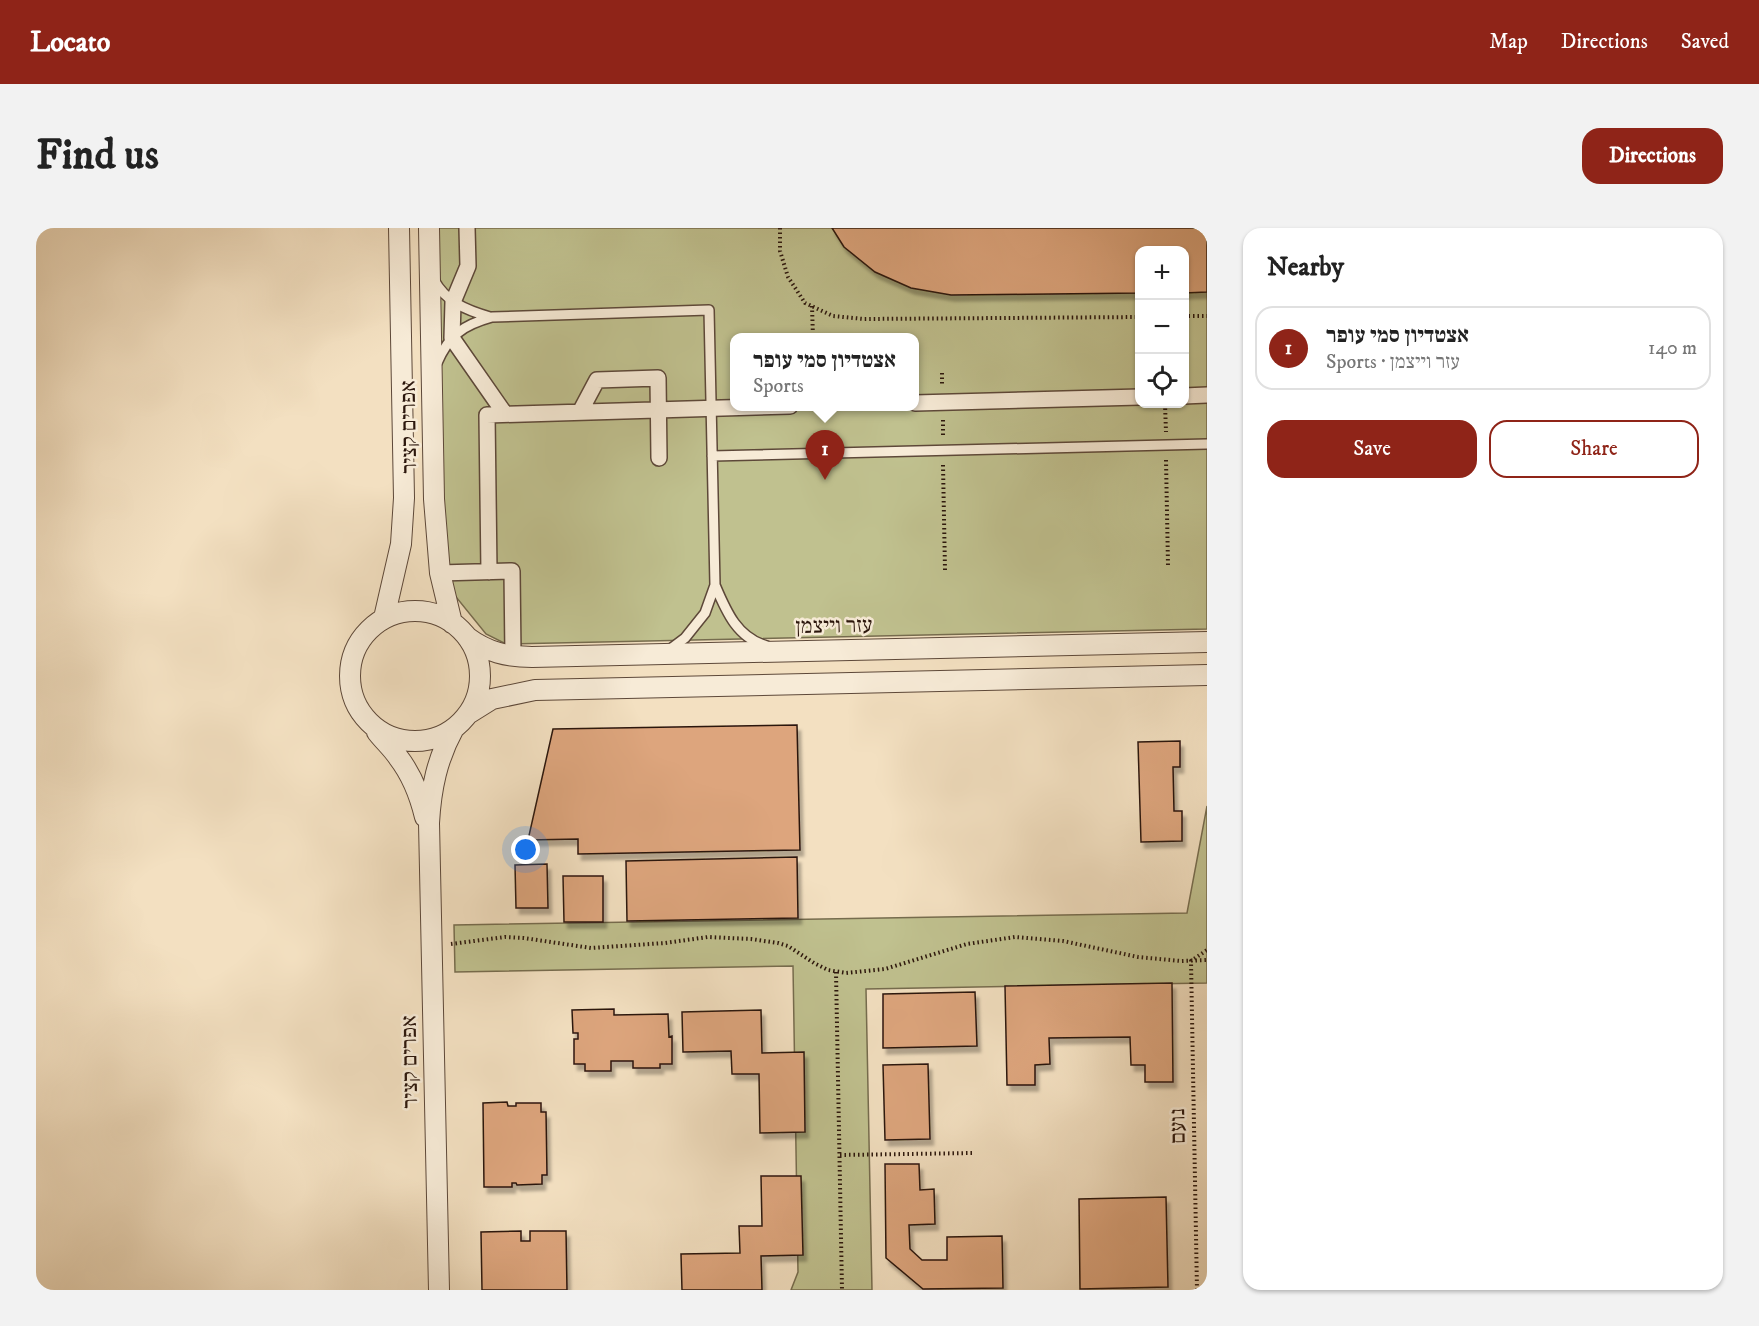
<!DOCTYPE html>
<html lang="en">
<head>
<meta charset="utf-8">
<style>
  body { margin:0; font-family:"IM FELL DW Pica","Frank Ruhl Libre",serif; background:#f2f2f2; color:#222 }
  .controls { position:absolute; right:18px; top:18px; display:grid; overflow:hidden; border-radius:12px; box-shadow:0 2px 4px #0004 }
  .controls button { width:54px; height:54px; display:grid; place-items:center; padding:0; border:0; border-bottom:2px solid #e0e0e0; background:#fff; color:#222; font:30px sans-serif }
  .you { position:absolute; left:490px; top:622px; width:21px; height:21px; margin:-15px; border:4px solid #fff; border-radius:50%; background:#1a73e8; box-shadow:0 0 0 9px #1a73e833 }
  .badge { display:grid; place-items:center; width:39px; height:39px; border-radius:50%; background:#8f2418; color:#fff; font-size:20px; font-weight:700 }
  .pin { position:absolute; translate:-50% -50px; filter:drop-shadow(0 2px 3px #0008) }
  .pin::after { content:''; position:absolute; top:32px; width:21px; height:18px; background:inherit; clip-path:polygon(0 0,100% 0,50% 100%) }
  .popup { position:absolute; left:694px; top:105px; width:189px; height:78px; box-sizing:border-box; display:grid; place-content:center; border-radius:12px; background:#fff; filter:drop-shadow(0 2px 4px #0005); font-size:20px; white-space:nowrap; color:#767676 }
  .popup b { font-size:22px; color:#222 }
  .popup::after { content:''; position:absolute; left:50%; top:100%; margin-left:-12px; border:12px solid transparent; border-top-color:#fff }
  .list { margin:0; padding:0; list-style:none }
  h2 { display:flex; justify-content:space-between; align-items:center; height:78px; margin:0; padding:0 24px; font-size:26px }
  h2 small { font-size:20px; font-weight:400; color:#767676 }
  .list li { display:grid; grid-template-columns:39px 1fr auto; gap:18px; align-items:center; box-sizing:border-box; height:84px; margin:0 12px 12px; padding:0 12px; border:2px solid #e0e0e0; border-radius:18px }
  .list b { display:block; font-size:22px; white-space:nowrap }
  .list p { margin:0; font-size:20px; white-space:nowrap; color:#767676 }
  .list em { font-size:20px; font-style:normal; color:#767676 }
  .actions { display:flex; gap:12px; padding:18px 24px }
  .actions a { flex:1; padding:14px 0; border:2px solid #8f2418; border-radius:18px; text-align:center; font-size:21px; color:#8f2418 }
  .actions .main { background:#8f2418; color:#fff }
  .icon { flex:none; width:33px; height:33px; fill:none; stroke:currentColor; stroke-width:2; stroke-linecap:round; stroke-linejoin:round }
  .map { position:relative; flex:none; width:1171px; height:1062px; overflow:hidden; border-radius:18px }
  header { display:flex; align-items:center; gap:36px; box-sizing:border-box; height:84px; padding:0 30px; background:#8f2418; color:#fff }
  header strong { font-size:28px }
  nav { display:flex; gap:33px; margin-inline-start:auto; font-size:21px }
  .intro { display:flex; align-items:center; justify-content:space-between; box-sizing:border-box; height:144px; padding:0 36px }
  h1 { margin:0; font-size:42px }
  .button { padding:15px 27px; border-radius:18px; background:#8f2418; color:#fff; font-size:21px; font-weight:700 }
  main { display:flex; gap:36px; padding:0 36px }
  aside { flex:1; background:#fff; border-radius:18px; box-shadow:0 2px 4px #0004 }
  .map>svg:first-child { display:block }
  .green { fill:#c0c18f; stroke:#766c4e; stroke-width:1.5; fill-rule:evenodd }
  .building { fill:#dda57d; stroke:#2b160c; stroke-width:1.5; filter:url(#shadow) }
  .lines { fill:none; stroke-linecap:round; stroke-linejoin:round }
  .service-casing { stroke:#5d4839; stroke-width:12 }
  .pedestrian-casing { stroke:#5d4839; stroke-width:18 }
  .minor-casing { stroke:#5d4839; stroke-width:22 }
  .path { stroke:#2b160c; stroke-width:4; stroke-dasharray:1.5 3; stroke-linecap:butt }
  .service { stroke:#f7ebd7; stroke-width:9 }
  .pedestrian { stroke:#f7ebd7; stroke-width:15 }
  .minor { stroke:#f7ebd7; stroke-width:20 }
  .labels { text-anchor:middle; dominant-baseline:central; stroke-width:5; stroke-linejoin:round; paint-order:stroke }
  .street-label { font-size:22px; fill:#2b160c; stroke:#f7ebd7 }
</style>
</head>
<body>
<header>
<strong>Locato</strong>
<nav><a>Map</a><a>Directions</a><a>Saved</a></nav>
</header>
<div class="intro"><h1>Find us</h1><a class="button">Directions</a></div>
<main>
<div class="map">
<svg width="1171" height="1062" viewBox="0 0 1171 1062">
  <defs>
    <filter id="shadow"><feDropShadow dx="3.5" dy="6" stdDeviation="1.5" flood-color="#0004"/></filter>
  </defs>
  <rect width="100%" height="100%" fill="#f3e0c1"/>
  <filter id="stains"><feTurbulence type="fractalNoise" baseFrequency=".00333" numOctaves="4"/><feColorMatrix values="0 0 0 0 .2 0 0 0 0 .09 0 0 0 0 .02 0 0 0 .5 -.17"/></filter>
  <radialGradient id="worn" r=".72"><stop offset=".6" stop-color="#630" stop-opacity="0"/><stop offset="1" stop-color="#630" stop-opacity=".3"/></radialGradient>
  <path class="green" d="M400 0H1171V401L470 416 450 406 416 364 409 328ZM1104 22H1148V176H1104ZM699 110H879V178H699Z
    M1171 578V755L830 761 836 1062H755L762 1044 757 738 419 744 418 697 1151 685Z"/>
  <path class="building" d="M796 0H1171V64L1148 65V22H1104V65L915 67 875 60 839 44 808 19Z
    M761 497 764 622 542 626V611L492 612 517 501Z
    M1144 513V539H1137L1138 583H1146V613L1105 614 1102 514Z
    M761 629 762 690 591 693 590 633Z
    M511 636 512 680H480L479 637Z
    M527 648H567V694H528Z
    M1136 755 1137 854H1109V837H1095L1094 809 1013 810 1014 836 999 837V857H971L969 758Z
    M939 764 941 818 847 820V766Z
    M578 781V787L632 786 633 809 636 808V836H624V840H597V833H575V843H549V836H538V811H542V805H537L536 782Z
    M725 782 726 825 768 824 769 904 724 905 723 846H696L695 823 647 824 646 784Z
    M892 836 894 911 849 912 847 837Z
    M471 874 472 878H480V875H505V884H510L511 947H506V956L481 957 480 955H476V959H448L447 875Z
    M849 936H883L884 962 898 961 899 996 873 997 874 1021 886 1032H911V1009L966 1008 967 1060 887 1061 850 1030Z
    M725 948H765L767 1027 725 1028 726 1062H646L645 1026 704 1025 703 998H726Z
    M1130 969 1132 1059 1044 1061 1043 971Z
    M485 1003V1013H494V1003H530L531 1062H446L445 1004Z"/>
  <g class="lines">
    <defs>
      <path id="service" d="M398 52C410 74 430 82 454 89
        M401 135C413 107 427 97 456 89L673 82 679 357 669 385 649 410 633 422
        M676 228 1171 216
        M679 357C690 383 701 410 731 418"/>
      <path id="pedestrian" d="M431 0 432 38 417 74 416 110 469 186
        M1148 168 1171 167
        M879 175 1104 169
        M544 184 561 152 622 150 623 230
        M453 344 451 187 754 178
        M404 345 476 343 477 428"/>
      <path id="minor" d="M393 0 398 271 404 345 416 395
        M314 448a65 65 0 1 1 130 0a65 65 0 1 1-130 0Z
        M348 390 365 316 368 270 363 0
        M431 409C451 424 471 429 496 429L1171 414
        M432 486 456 471 499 462 1171 447
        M341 504C348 513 356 520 362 529 376 547 384 568 389 589
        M403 1062 393 595C395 560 401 531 418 500"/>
    </defs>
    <use href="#service" class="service-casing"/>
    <use href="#pedestrian" class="pedestrian-casing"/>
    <use href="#minor" class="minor-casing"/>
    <path class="path" d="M744 0V23L752 49 769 75 797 88 828 91 1104 89
      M776 78 777 110
      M1148 88H1171
      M906 145V158
      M1129 176 1130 204
      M907 192V209
      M1130 232 1132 337
      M907 237 909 342
      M415 716 469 709 488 710 555 720 629 715 672 709 715 711 742 715 752 718 778 735 792 742 810 745 849 741 931 716 979 709 1027 713 1102 729 1145 733 1171 732
      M800 744 806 1062
      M804 927 938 925
      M1161 1062 1155 733 1171 722"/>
    <use href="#service" class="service"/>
    <use href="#pedestrian" class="pedestrian"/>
    <use href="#minor" class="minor"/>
  </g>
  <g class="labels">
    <g class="street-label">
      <text transform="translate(373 199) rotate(-91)">אפרים קציר</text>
      <text transform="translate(798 398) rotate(-1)">עזר וייצמן</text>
      <text transform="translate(374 834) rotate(-91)">אפרים קציר</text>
      <text transform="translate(1142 898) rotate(-91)">נועם</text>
    </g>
  </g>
  <rect width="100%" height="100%" filter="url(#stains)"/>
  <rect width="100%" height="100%" fill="url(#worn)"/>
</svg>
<div class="controls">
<button>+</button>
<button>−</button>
<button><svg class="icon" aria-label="locate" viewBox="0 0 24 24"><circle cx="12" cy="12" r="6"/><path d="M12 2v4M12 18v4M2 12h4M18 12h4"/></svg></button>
</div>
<div class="you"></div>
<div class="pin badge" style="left:789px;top:252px">1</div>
<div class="popup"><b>אצטדיון סמי עופר</b>Sports</div>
</div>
<aside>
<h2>Nearby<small></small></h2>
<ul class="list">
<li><span class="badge">1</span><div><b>אצטדיון סמי עופר</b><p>Sports · עזר וייצמן</p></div><em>140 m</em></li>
</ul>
<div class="actions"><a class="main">Save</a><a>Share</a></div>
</aside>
</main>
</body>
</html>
